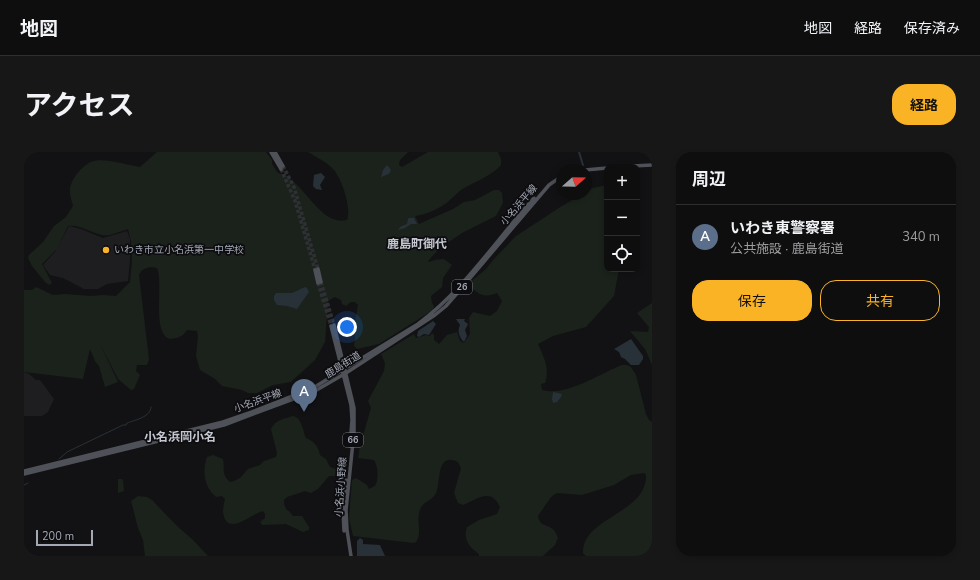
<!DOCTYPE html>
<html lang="ja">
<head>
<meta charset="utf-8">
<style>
  body { margin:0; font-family:"Nunito Sans","Noto Sans JP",sans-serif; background:#171718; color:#f1f3f6 }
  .controls { position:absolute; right:12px; top:12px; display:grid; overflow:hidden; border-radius:8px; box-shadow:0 2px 6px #0003 }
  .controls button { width:36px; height:36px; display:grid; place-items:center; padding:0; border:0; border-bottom:1px solid #2e2e2f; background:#0e0e0f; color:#f1f3f6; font:20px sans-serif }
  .compass { position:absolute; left:532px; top:12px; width:36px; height:36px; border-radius:50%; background:#0e0e0f; box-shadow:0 2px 6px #0003; rotate:70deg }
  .scale { position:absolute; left:12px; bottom:10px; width:57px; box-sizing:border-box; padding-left:4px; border:2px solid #a3a8b5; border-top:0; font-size:11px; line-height:14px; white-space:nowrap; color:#a3a8b5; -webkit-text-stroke:3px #0d0d0f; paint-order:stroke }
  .you { position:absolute; left:323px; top:175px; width:14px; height:14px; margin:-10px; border:3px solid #fff; border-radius:50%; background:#1a73e8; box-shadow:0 0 0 6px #1a73e833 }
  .badge { display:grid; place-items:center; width:26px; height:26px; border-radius:50%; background:#fab324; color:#fff; font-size:13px; font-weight:700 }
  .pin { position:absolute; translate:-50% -33px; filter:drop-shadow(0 1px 2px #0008) }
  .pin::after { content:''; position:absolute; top:21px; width:14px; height:12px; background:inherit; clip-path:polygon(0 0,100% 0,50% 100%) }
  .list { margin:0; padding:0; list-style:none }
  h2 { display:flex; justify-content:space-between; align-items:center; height:52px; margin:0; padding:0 16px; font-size:17px }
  h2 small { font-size:13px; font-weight:400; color:#9b9c9e }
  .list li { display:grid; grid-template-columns:26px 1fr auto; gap:12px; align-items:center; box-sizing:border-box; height:64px; padding:0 16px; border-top:1px solid #2e2e2f }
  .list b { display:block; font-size:15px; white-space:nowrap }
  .list p { margin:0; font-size:13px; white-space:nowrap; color:#9b9c9e }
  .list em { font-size:13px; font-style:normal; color:#9b9c9e }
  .actions { display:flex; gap:8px; padding:12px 16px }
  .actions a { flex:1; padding:9px 0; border:1px solid #fab324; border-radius:16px; text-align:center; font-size:14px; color:#fab324 }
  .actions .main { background:#fab324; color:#111 }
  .icon { flex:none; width:22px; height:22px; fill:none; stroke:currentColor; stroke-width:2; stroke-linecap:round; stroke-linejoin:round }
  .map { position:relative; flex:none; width:628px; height:404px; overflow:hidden; border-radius:16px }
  header { display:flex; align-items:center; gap:24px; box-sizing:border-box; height:56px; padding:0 20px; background:#0e0e0f; border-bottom:1px solid #2e2e2f }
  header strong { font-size:19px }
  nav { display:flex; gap:22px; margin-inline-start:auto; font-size:14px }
  .intro { display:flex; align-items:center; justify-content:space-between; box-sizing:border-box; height:96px; padding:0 24px }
  h1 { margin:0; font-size:28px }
  .button { padding:10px 18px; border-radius:16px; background:#fab324; color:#111; font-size:14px; font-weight:700 }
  main { display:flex; gap:24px; padding:0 24px }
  aside { flex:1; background:#0e0e0f; border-radius:16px; box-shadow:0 2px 6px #0003 }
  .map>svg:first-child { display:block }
  .built { fill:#1e1e21 }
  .green { fill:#1a221b }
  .water { fill:#283138 }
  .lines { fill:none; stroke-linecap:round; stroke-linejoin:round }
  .stream { stroke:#283138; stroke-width:1 }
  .canal { stroke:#283138; stroke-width:2 }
  .primary-tunnel { stroke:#2f3034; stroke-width:3.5; stroke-dasharray:3.5 2; stroke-linecap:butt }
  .primary { stroke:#4f5158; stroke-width:3.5 }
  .poi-dot { fill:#fab324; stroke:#0d0d0f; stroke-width:1.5 }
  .labels { text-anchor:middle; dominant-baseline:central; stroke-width:3.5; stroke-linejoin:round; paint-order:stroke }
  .shield { fill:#0d0d0f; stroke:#767a83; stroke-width:1 }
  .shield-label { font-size:9px; font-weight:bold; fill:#a3a8b5 }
  .street-label { font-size:10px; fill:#a3a8b5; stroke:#0d0d0f }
  .poi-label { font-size:10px; fill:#a3a8b5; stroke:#0d0d0f; text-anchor:start }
  .quarter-label { font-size:12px; font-weight:bold; fill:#c4c7d1; stroke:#0d0d0f }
</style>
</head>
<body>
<header>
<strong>地図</strong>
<nav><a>地図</a><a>経路</a><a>保存済み</a></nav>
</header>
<div class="intro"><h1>アクセス</h1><a class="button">経路</a></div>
<main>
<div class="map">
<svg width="628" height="404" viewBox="0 0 628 404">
  <rect width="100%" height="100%" fill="#121214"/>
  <path class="built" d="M45 74 57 77 79 86 103 79 106 87V108L104 129 83 132 74 137H60L39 126 26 123 19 113 31 100Z
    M0 220 5 222 12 228H16L30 247 24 260 18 264H0Z"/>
  <path class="green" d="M133 0H242L248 8V12L254 21C280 27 295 75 323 68 328 56 317 24 308 16 301 9 292 5 284 0H384L376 8 375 13 378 15 404 0H474L477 7V13C467 24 450 30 437 38 433 41 429 45 425 49 417 56 401 63 391 64L395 72 429 57 440 50 451 48 470 38H475L478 41 479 51 472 64 438 81 416 96 404 109 405 110 411 108 420 107 428 113 419 126 418 135 407 144 408 151 410 154 409 158 355 192 333 197 330 194 331 187 330 175 334 153 331 150H327L322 154 318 152 317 148 311 145 304 149 301 190 291 208 267 230 249 233 233 241H224L218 238 198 234 191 227 176 218 172 204 174 184 173 179 163 178C159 185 154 186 146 187 127 181 140 132 133 116 125 114 118 116 115 123L125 207 123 213H113L112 219 116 223 110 237 107 238 94 227 76 192 94 230 81 235 75 214 71 209 66 197 59 227 0 220V138H8L12 135 29 143 41 142 67 144 79 143 92 144 106 130 108 109 107 89 104 77C97 79 85 85 78 83 67 81 56 72 44 74L33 97 18 112 28 131 25 133 21 130 8 114 4 106 5 103 19 90 30 74 42 65 49 54C48 49 45 41 46 36 48 26 60 11 70 9 80 6 104 13 116 15Z
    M583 33V117H595L590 144 562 175 529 184 514 192C520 205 526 217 521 231L517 232 518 238C542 245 575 222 598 213H603L607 215 612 223 622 262 625 268 628 270V404H562L559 401C558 365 623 362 622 323L620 321 607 323 590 333 558 343 534 341 531 342 527 345 514 364C516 378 529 369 534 386L531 393 519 404H455V402C445 395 439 387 443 375L455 368 473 362 476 355C467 335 453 347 439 353L434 351 430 341 437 316 434 310C412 299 417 330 412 341 407 351 397 348 395 362 393 372 398 382 392 390L390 391 329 384 325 366 328 328 332 326 343 333 345 337 351 334C355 327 354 314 350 308L334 306 336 294 347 256 344 249 360 219 361 211 357 202 390 182 392 186 402 183 406 184 408 181 410 183V188L415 192 423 183 433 180 436 189 440 191 446 182 445 166 449 160 466 164 473 159 478 149 473 141C461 146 454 143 445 133V131L462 117 470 107 492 84 538 54 559 42H562V40L569 36Z
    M628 151V213L621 197 606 179 624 180 625 175 613 161Z
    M269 264C278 266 279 279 282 286 291 290 294 294 296 303L302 307 306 315 317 319 319 321 317 324H305L294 337 287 341 281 339 263 345 260 348V352L262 357 266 360 269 364H278L285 375V378L279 380 262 372 238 373 236 370 241 366V362L239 359C236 360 233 361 230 363 220 368 202 382 199 360 199 356 200 351 201 347L198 344 192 345C180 335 178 319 183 305L189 303 199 307C201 317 197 322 206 330L210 329 216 326 224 317 236 313 240 309 252 305 253 301 247 277C251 268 260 267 269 264Z
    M94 327H98L99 329 100 339 94 341Z
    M114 344 123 345 128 348 153 374 168 387 184 404H121L119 388 114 376 107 349Z"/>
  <path class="water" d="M363 13 367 18 365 22 357 25 359 18Z
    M297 21 301 25 296 33 298 38 292 37 289 34 290 23Z
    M385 66H390L393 72H387L381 76 374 78 376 75 383 72 384 67Z
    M281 135 283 136 285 140 273 157 263 154 253 153 250 148V144L252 141H268Z
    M432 167H441L440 169 444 172 441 178 443 184 440 190C435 185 433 179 436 173Z
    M409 169 412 172 405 183 400 182 395 185 393 184 394 179Z
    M607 187 619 204V207L615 213H607L601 207 597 205 595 200 590 197Z
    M529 240 538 242 537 245 533 250 529 251 528 247Z
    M336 386 339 388V392L356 393 361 404H333V389Z"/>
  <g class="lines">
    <path class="stream" d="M35 307 43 300 99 273H102L103 271C111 268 127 265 127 255
      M0 333 4 331"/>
    <path class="canal" d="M555 0 559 13"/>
    <path class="primary-tunnel" d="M259 14 270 35 294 117
      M257 17 271 49 291 118
      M297 130 310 173
      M294 131 307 174"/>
    <path class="primary" d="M247 0 257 17
      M251 0 259 14
      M590 15 628 13
      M561 18 583 16
      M294 117 297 130
      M291 118 294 131
      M310 173 330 256V280L322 358 323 378 327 404
      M307 174 327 253 328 268 326 294
      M0 319 199 270 228 260 289 236 394 172C440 138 472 88 510 46
      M0 322 200 273 280 243 291 239 322 221 411 163 422 154 441 132 525 33 538 24
      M320 379 319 358 322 328"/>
  </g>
  <circle class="poi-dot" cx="82" cy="98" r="4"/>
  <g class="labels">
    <g class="shield">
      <rect x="428" y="128" width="20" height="14" rx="3"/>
      <rect x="319" y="281" width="20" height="14" rx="3"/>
    </g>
    <g class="shield-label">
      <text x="438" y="135">26</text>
      <text x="329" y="288">66</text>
    </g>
    <g class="street-label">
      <text transform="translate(495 53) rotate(-49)">小名浜平線</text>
      <text transform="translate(319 213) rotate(-32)">鹿島街道</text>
      <text transform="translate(234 249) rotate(-20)">小名浜平線</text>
      <text transform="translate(317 335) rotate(-86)">小名浜小野線</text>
    </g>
    <g class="poi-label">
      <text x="90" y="98">いわき市立小名浜第一中学校</text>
    </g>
    <g class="quarter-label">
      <text x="393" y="92">鹿島町御代</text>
      <text x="156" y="285">小名浜岡小名</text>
    </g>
  </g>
</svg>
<div class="controls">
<button>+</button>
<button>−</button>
<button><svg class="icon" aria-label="locate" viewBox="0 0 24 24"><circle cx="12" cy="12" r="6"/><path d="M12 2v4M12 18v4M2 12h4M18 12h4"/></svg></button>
</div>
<svg class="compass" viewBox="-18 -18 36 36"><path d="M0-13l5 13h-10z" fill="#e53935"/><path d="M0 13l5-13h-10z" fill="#9b9c9e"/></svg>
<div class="scale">200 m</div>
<div class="you"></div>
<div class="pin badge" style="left:280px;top:260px;background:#5c6f8a">A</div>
</div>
<aside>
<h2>周辺<small></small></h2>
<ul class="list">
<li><span class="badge" style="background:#5c6f8a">A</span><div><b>いわき東警察署</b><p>公共施設 · 鹿島街道</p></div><em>340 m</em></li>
</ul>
<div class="actions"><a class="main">保存</a><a>共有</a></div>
</aside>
</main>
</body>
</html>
